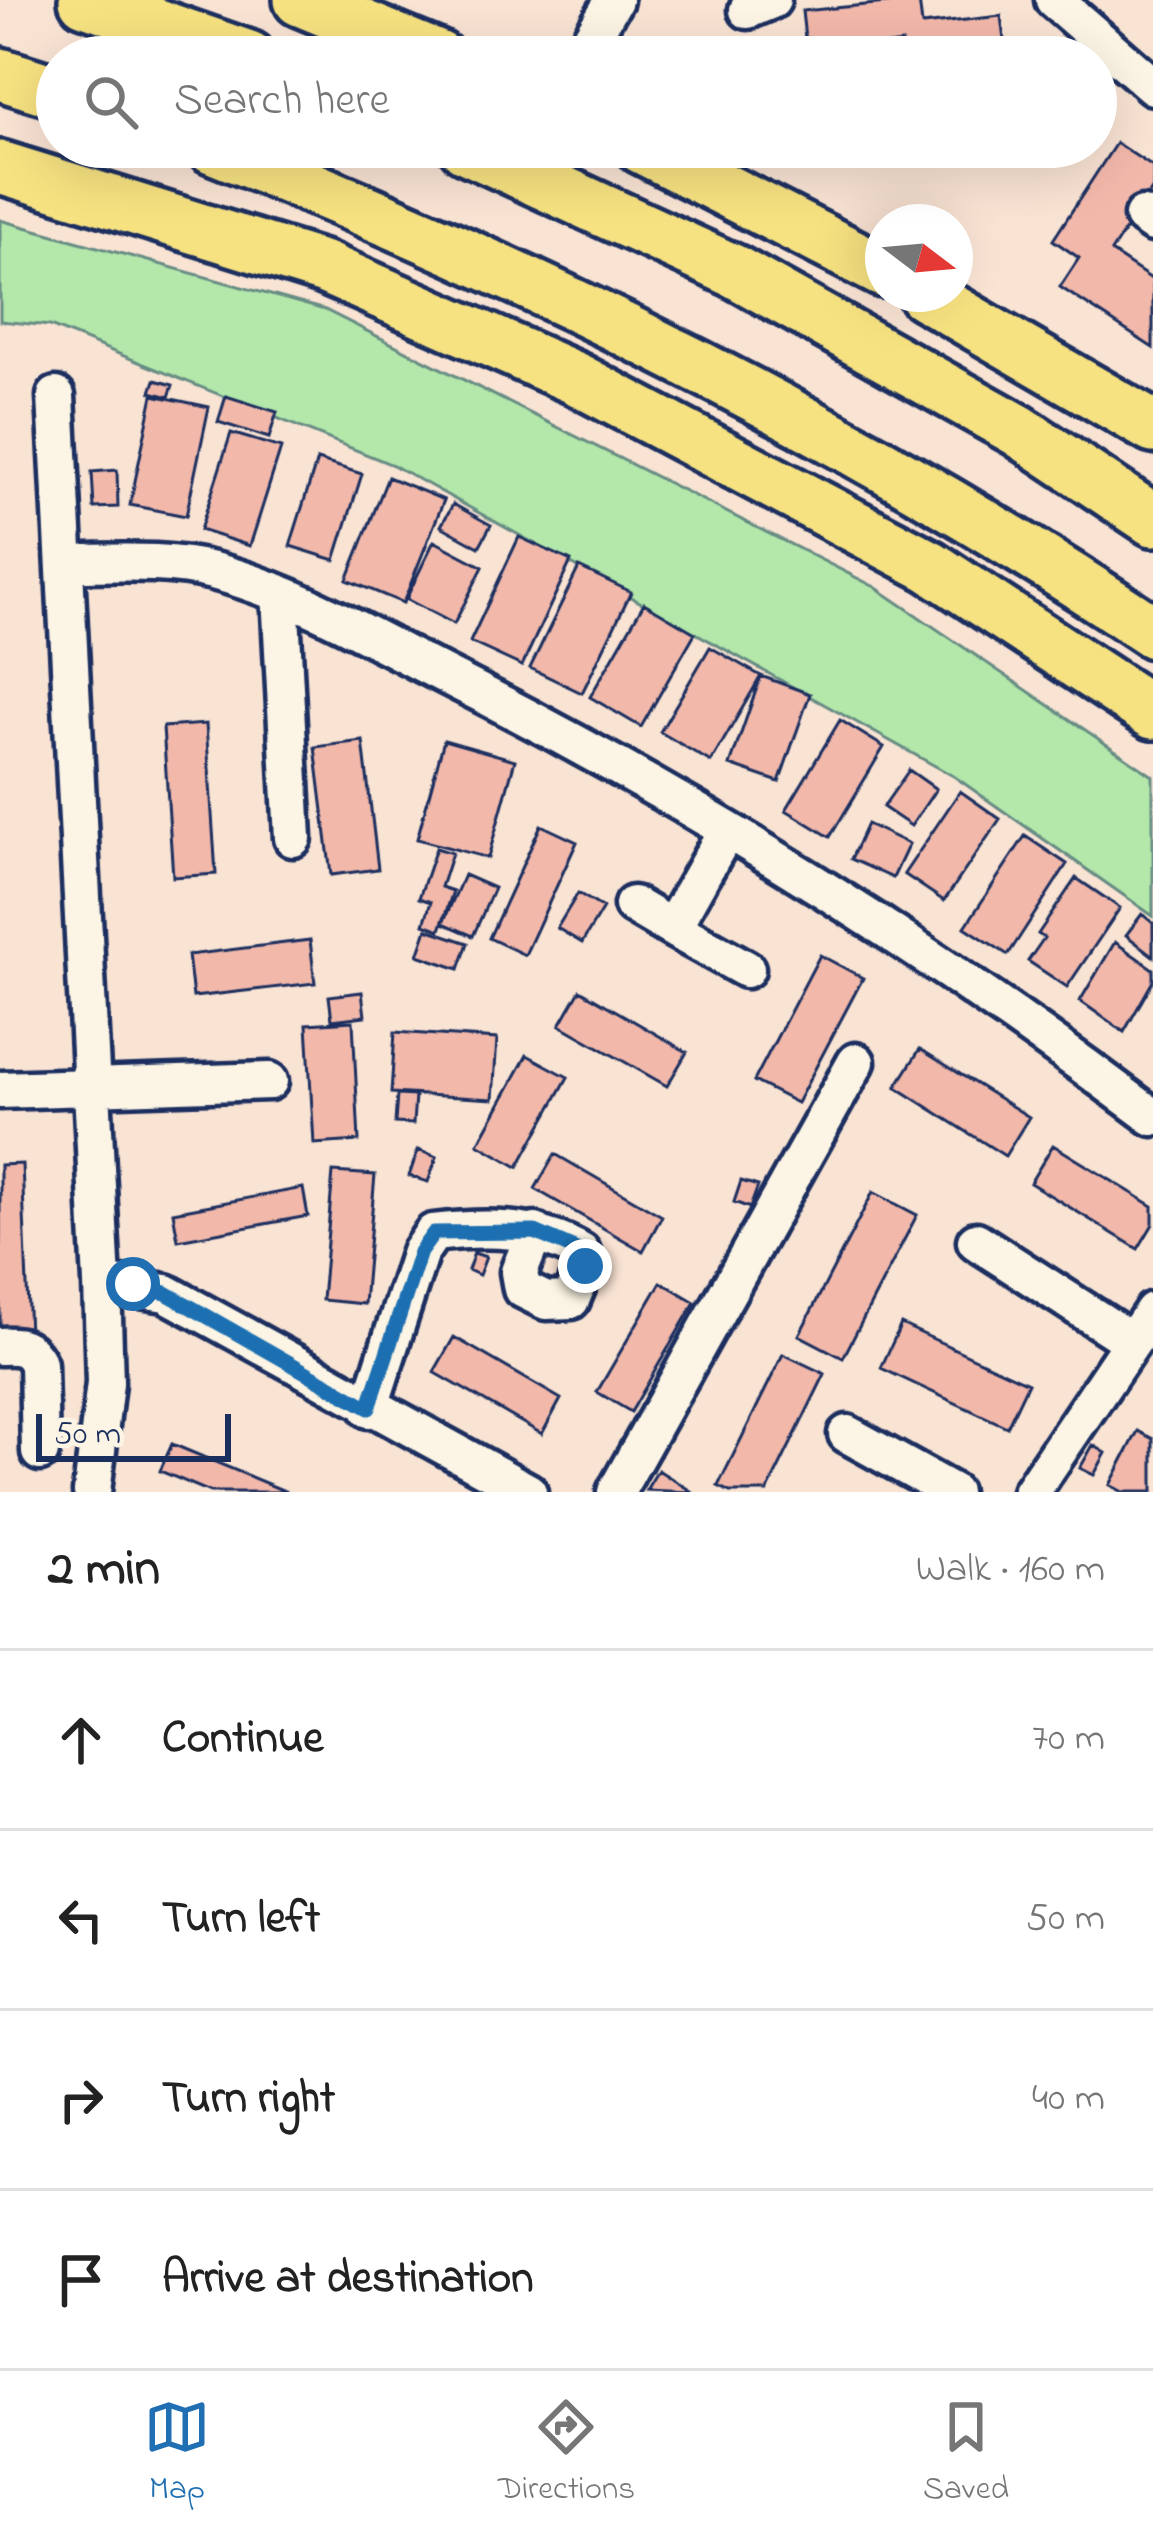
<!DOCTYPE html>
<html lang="en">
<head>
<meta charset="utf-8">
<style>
  body { margin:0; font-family:"Indie Flower",sans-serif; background:#f2f2f2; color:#222 }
  .compass { position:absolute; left:865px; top:204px; width:108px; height:108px; border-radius:50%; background:#fff; box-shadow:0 12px 48px #0002; rotate:106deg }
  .scale { position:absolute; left:36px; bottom:30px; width:195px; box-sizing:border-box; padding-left:12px; border:6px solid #1b2f5e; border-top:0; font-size:33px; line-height:42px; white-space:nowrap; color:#1b2f5e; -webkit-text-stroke:9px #fcf5e5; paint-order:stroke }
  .stop { position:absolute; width:36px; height:36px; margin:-27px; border:9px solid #1f6fb2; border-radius:50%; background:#fff }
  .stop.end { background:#1f6fb2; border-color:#fff; box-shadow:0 3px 12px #0008 }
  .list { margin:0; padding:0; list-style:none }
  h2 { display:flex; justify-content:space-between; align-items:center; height:156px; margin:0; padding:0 48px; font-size:51px }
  h2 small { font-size:39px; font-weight:400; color:#767676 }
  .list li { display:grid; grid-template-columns:78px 1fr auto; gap:36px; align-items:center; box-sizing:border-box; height:180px; padding:0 48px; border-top:3px solid #e0e0e0 }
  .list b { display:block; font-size:45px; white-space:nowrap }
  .list em { font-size:39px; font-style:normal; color:#767676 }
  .icon { flex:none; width:66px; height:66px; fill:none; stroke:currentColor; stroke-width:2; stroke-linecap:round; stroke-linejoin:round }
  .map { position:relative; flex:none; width:1153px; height:1492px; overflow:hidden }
  .search { position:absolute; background:#fff; box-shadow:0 12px 48px #0002; left:36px; right:36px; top:36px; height:132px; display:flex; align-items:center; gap:30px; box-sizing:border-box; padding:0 42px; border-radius:66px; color:#767676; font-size:45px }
  .sheet { height:876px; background:#fff }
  nav { display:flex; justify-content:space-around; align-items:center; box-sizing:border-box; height:168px; border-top:3px solid #e0e0e0; background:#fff; font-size:33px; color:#767676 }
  nav a { display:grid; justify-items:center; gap:6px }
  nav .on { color:#1f6fb2 }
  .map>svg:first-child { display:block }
  .green { fill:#b3e8aa; stroke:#678c84; stroke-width:3 }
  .building { fill:#f2b8aa; stroke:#1b2f5e; stroke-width:3 }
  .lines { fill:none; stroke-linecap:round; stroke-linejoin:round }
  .minor-casing { stroke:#1b2f5e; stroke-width:45 }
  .highway-casing { stroke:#1b2f5e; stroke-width:60 }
  .minor { stroke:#fcf5e5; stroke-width:36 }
  .highway { stroke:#f7e281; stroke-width:51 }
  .route { stroke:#1f6fb2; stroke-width:15 }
</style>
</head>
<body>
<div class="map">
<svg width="1153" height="1492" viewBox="0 0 1153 1492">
  <rect width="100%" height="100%" fill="#f9e3d3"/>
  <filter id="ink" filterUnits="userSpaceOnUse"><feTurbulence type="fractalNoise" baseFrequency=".00833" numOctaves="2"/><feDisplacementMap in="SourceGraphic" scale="24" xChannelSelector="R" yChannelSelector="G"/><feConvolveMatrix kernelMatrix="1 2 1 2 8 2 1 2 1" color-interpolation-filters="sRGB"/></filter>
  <g filter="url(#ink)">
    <path class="green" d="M0 220 325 310 875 587 1153 776V916L955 777 393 465 50 326 0 321Z"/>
    <path class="building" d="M919 0 922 25 1001 16 1006 57H904L902 43 807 57 802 11Z
      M1116 143 1153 167V188L1111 252 1153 280V348L1060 287 1079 258 1053 240Z
      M914 147H1016V151L916 162Z
      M155 380 173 385 169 397 151 392Z
      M153 395 209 407 186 516 130 505Z
      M226 396 277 412 269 438 218 422Z
      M231 433 281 448 250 546 200 530Z
      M317 460 362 474 335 560 290 546Z
      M117 470 118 507 94 508 92 472Z
      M388 477 444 500 403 603 347 580Z
      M453 504 491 525 479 547 441 526Z
      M519 537 571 561 522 666 470 642Z
      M434 541 483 567 454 624 406 599Z
      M579 567 631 592 582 693 530 668Z
      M644 603 695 633 641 727 590 697Z
      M710 647 761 676 711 762 660 732Z
      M761 676 810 694 779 782 730 765Z
      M840 720 884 747 830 837 786 810Z
      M206 724 216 874 173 877 163 727Z
      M444 740 515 760 488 858 417 839Z
      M363 741 378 869 331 875 315 747Z
      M909 770 936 789 911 826 883 807Z
      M960 791 1000 819 944 901 904 874Z
      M867 824 909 844 893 878 851 859Z
      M541 825 577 842 525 955 489 938Z
      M1025 836 1067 864 1008 955 965 927Z
      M436 848 452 853 441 887 453 891 440 930 424 924 431 902 419 898Z
      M464 875 494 888 473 936 443 923Z
      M1076 878 1120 908 1067 987 1028 961 1044 938 1038 934Z
      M578 893 603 908 582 943 557 928Z
      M1142 914 1153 923V956L1126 935Z
      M427 929 468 943 459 969 418 955Z
      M310 940 315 983 193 997 188 955Z
      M1115 942 1153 969V981L1124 1032 1080 1001Z
      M820 955 863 978 797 1103 754 1081Z
      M580 990 687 1052 667 1086 560 1025Z
      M362 992 365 1016 332 1020 329 996Z
      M353 1021 359 1141 314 1144 307 1024Z
      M395 1032 497 1039 493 1099 391 1093Z
      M920 1049 1029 1117 1005 1156 896 1087Z
      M527 1055 568 1077 518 1167 478 1144Z
      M397 1095 415 1096 413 1124 395 1123Z
      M1053 1145 1153 1206V1224L1138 1249 1030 1183Z
      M418 1150 437 1157 428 1182 409 1176Z
      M555 1154 662 1216 643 1251 535 1189Z
      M22 1164 29 1334 0 1336V1165Z
      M333 1172 375 1175 364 1304 322 1300Z
      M741 1181 758 1186 750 1208 734 1202Z
      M303 1188 308 1216 178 1240 173 1212Z
      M873 1192 917 1215 843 1358 799 1335Z
      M474 1253 486 1257 479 1275 468 1270Z
      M661 1282 695 1302 631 1412 597 1392Z
      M901 1324 1028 1383 1007 1427 881 1368Z
      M454 1337 561 1399 542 1434 434 1372Z
      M783 1354 825 1374 767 1492H730L718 1486Z
      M1138 1431 1153 1439V1492H1123L1110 1485Z
      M172 1444 287 1492H210L160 1471Z
      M1093 1445 1106 1453 1094 1475 1080 1468Z
      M658 1470 691 1491 690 1492 646 1490Z"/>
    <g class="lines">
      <defs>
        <path id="minor" d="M1054 0 1153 86
          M748 10 772 0
          M580 57 614 0
          M1143 216 1153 223
          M56 396 102 1283 105 1383 92 1492
          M68 563C116 563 166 559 213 571 294 592 370 637 445 675 692 799 932 950 1153 1117
          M280 594 293 838
          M727 830 672 928 746 969
          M633 905 672 928
          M0 1090 269 1081
          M976 1241 1131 1341
          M102 1283 166 1293 528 1492
          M0 1346C20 1345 29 1346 38 1364L40 1452
          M369 1409 420 1252 433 1233C484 1227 536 1226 581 1252L585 1266 571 1300 546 1301 522 1289 519 1272 535 1232
          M847 1434 952 1492
          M616 1492 856 1062
          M1031 1492 1153 1311"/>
        <path id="highway" d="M85 0 249 57
          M300 0 438 57
          M0 74 57 92
          M212 147C541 278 858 435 1153 632
          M465 147 734 271 1018 430 1153 520
          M641 147 883 271
          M0 167 325 268 577 379 930 566 1153 713
          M924 294 1153 427"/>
      </defs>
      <use href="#minor" class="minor-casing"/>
      <use href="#highway" class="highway-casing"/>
      <use href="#minor" class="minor"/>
      <use href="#highway" class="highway"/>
    </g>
  </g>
  <g class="lines" filter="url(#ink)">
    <path class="route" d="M133 1284 166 1293 369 1408 420 1252 434 1233 535 1232 581 1252 585 1266"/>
  </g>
</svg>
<svg class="compass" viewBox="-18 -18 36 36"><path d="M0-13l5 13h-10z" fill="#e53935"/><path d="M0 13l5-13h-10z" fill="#767676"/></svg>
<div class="scale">50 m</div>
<div class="stop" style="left:133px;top:1284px"></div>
<div class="stop end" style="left:585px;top:1266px"></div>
<div class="search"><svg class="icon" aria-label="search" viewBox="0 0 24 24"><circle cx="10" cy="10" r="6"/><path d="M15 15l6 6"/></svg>Search here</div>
</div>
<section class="sheet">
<h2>2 min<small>Walk · 160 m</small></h2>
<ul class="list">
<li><svg class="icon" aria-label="ahead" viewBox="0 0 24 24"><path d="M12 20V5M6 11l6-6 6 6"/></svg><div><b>Continue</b></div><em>70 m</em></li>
<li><svg class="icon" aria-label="left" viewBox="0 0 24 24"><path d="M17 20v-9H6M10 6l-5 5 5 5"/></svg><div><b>Turn left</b></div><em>50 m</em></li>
<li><svg class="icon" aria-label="right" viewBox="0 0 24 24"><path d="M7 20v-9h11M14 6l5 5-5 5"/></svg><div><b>Turn right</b></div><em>40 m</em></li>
<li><svg class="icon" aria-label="arrive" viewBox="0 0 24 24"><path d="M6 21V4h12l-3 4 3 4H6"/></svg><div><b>Arrive at destination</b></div></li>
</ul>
</section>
<nav>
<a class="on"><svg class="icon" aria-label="map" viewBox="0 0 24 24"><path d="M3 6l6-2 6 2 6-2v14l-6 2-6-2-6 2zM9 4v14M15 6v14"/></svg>Map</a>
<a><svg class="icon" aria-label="directions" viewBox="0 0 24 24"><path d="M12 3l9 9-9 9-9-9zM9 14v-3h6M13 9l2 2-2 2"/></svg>Directions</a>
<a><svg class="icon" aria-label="saved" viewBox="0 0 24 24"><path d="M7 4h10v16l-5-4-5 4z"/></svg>Saved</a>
</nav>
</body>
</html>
